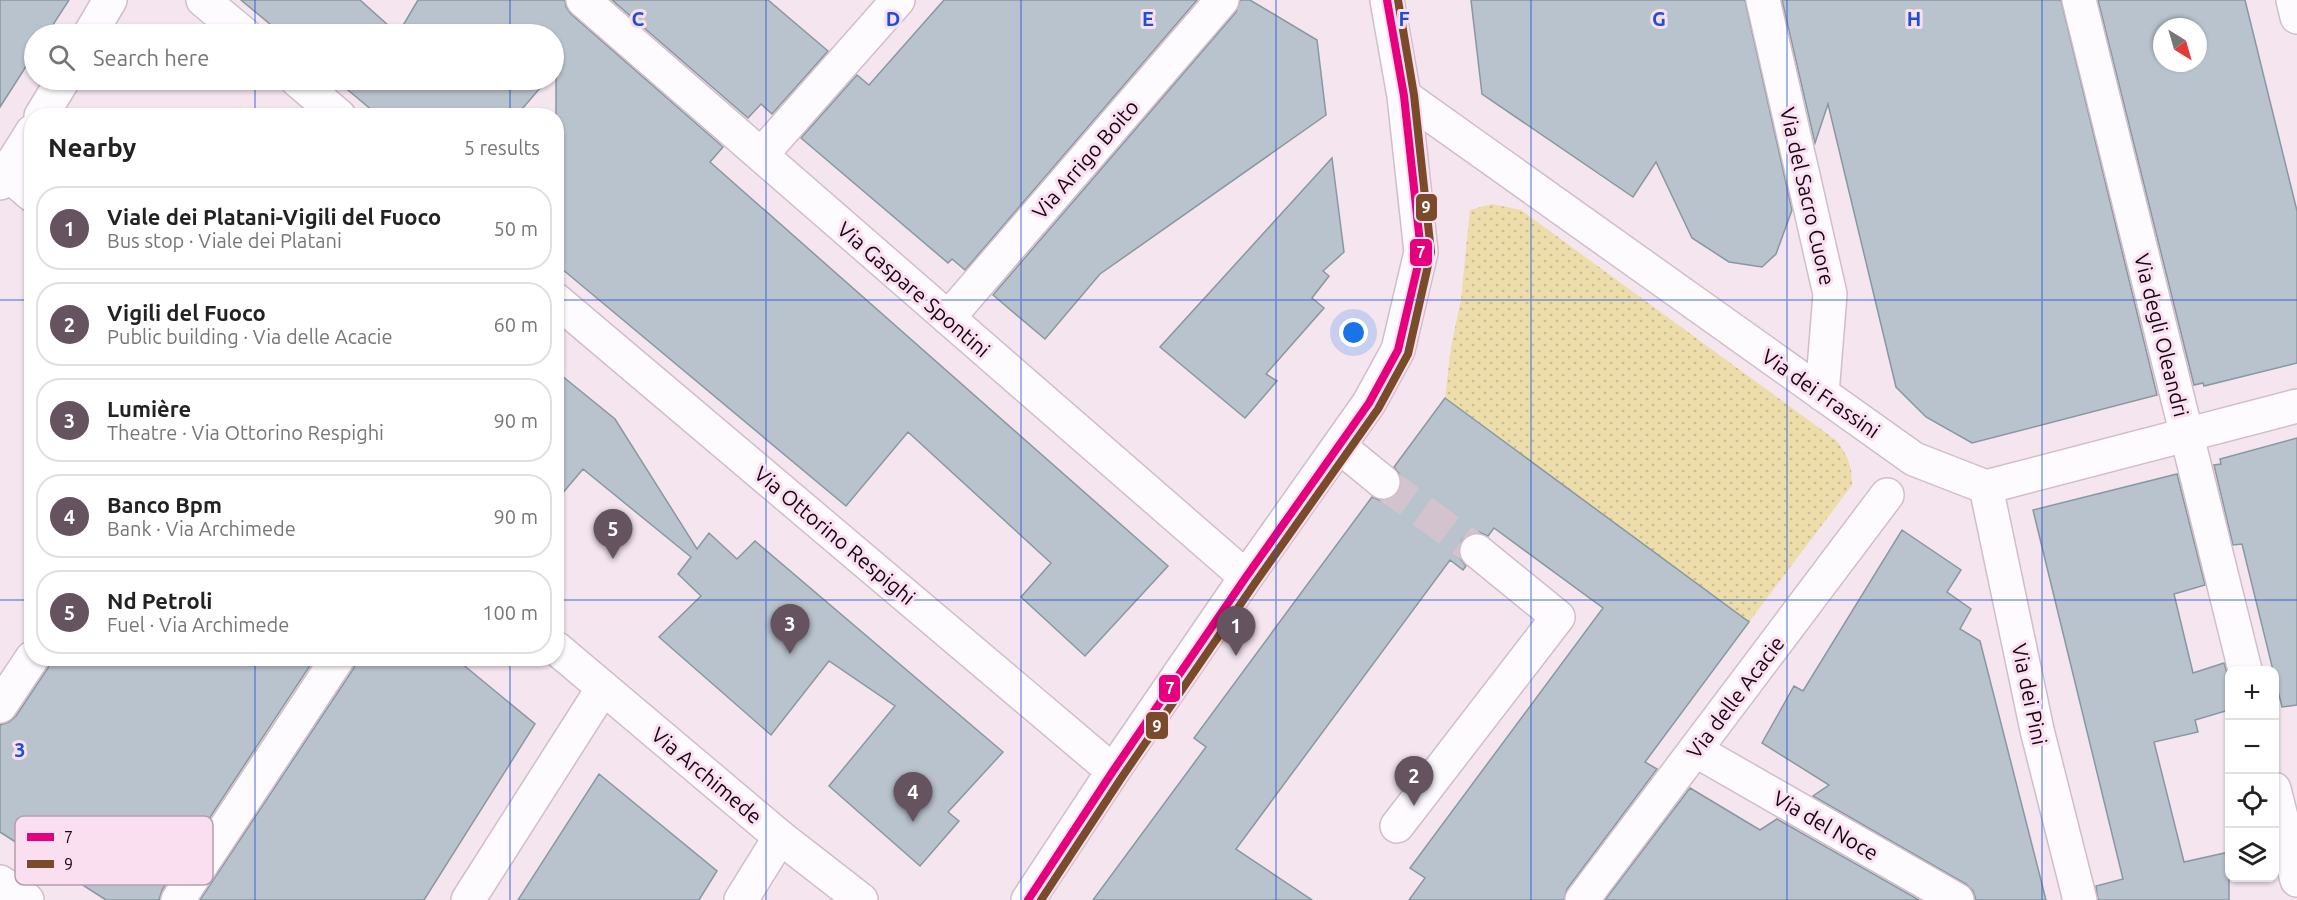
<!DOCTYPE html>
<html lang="en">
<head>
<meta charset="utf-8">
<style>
  body { margin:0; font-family:Ubuntu,sans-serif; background:#f6f6f6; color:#222 }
  .controls { position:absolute; right:18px; bottom:18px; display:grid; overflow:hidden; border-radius:12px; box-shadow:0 2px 4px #0004 }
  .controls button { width:54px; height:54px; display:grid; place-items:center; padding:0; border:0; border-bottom:2px solid #e0e0e0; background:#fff; color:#222; font:30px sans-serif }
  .compass { position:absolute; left:2153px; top:18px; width:54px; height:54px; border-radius:50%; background:#fff; box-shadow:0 2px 4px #0004; rotate:143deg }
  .you { position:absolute; left:1354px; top:333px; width:21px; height:21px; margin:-15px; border:4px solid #fff; border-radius:50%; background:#1a73e8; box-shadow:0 0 0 9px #1a73e833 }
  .badge { display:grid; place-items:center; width:39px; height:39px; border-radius:50%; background:#65535f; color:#fff; font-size:20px; font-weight:700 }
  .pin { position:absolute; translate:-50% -50px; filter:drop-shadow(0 2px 3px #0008) }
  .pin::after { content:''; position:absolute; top:32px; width:21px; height:18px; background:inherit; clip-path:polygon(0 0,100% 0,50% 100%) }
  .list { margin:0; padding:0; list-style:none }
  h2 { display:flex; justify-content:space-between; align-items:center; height:78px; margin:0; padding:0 24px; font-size:26px }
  h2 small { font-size:20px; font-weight:400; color:#767676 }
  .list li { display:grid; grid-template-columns:39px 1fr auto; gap:18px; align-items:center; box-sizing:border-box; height:84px; margin:0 12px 12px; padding:0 12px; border:2px solid #e0e0e0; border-radius:24px }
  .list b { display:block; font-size:22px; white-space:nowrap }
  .list p { margin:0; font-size:20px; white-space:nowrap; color:#767676 }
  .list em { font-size:20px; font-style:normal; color:#767676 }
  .icon { flex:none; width:33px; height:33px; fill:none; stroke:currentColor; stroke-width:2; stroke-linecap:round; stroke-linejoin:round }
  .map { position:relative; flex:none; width:2297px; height:900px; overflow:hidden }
  .search { position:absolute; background:#fff; box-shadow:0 2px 4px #0004; left:24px; top:24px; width:540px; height:66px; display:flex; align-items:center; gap:15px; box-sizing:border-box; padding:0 21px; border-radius:33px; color:#767676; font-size:22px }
  .panel { position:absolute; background:#fff; box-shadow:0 2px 4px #0004; left:24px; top:108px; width:540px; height:558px; border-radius:24px }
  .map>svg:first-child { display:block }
  .grass { fill:url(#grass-dots) }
  .building { fill:#b9c3cd; stroke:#8997a0; stroke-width:1.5; fill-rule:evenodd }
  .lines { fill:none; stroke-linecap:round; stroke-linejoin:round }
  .minor-tunnel { stroke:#d3c3ce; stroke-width:33; stroke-dasharray:33 16; stroke-linecap:butt }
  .minor-casing { stroke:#d1becb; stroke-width:36 }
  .major-casing { stroke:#d1becb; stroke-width:36 }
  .minor { stroke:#fdfbfd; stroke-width:33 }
  .major { stroke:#fdfbfd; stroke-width:33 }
  .bus-1-casing { stroke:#fadff0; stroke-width:12 }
  .bus-2-casing { stroke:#fadff0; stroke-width:12 }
  .bus-1 { stroke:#e5007d; stroke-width:8 }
  .bus-2 { stroke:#7a4b2a; stroke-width:8 }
  .grid { fill:none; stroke:#1d4ed8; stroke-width:1.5; stroke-opacity:0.55 }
  .labels { text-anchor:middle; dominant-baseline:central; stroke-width:6; stroke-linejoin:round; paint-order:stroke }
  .street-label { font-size:21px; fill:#180412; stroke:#fadff0 }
  .key { fill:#fadff0; stroke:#b69dad; stroke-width:1.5 }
  .key-label { font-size:16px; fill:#180412 }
  .grid-label { font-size:20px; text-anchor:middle; font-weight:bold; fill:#1d4ed8; stroke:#fadff0; stroke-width:6; stroke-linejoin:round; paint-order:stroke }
  .line-badge { stroke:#fadff0; stroke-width:2 }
  .badge-label { font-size:16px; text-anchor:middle; font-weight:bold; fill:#fff }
</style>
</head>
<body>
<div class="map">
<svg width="2297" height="900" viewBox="0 0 2297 900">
  <defs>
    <pattern id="grass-dots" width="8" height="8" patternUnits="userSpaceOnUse" patternTransform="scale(1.5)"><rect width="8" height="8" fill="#edddab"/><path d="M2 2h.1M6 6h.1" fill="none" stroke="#cabc92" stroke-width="1.8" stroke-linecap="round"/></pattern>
  </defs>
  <rect width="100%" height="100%" fill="#f4e5ef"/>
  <path class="grass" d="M1492 204 1521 210 1837 441C1848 456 1852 466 1852 485L1749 622 1445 398 1451 347 1461 299 1470 210Z"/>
  <path class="building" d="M0 0H69L47 34H34V54L0 107Z
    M241 0H360L398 34 418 0H565L566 7 571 14 723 147 710 162 1168 566 1085 656 1021 597 1051 563 908 432 846 506 556 264V68L554 72V34H282Z
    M612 0H768L828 51 772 114 761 104 748 118Z
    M944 0H1197L965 270 952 259 948 263 801 138 857 75 869 85Z
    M1240 0H1250L1317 40 1326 115 1100 274 1045 339 993 295 1236 12Z
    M1471 0H1745L1792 210 1776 254 1762 267 1729 262 1692 238 1656 162 1633 197 1482 94Z
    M1782 0H2061L2157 395 1972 443 1926 417 1896 387 1828 104 1815 143Z
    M2098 0H2245L2297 211V363L2204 386 2203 383 2194 385ZM2162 27H2198V63H2162Z
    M336 80H547L516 116H379Z
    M1332 158 1344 252 1323 271 1329 276 1312 298 1324 308 1266 374 1277 381 1245 418 1160 347Z
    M556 371 615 419 697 549 709 533 737 559 755 541 1003 752 948 812 959 821 920 866 829 786 895 706 829 661 771 735 659 637 701 596 678 574 691 557 583 469 556 501Z
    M1445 398 1749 622 1645 762 1657 769 1567 889 1564 900H1409L1425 878 1410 868 1603 608 1494 528 1488 536 1479 532 1471 533 1462 540 1459 547V557L1466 566 1463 570 1450 560 1236 849 1312 900H1093L1206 747 1194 738 1372 497 1379 500H1389L1398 493 1402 484 1401 476 1394 467Z
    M2297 438V705L2282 707 2242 544 2233 545 2214 465 2221 464 2220 459Z
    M2177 474 2205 585 2174 594 2193 673 2224 663 2229 680V710L2195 720 2198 732 2154 742 2184 862 2229 852V900H2098L2096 886 2123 879 2033 510Z
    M1902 530 1961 570 1947 592 1971 609 1960 629 1980 641 2046 900H1976L1973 891 1966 884 1813 796 1829 785 1762 743 1794 686 1803 691Z
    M51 658H315L162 890 159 900H106L0 832V725L9 722 16 716 48 668Z
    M357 658H455L535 724 424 900H200L354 668Z
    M599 774 717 871 699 900H518Z
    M1690 788 1760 830 1777 819 1919 900H1605Z"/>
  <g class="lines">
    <path class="minor-tunnel" d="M1383 482 1477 551"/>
    <defs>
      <path id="minor" d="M203 0 244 34
        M583 0 1246 577
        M1763 0 1830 294 1822 394
        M2079 0 2245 670
        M2293 0 2297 17
        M90 34 110 0
        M297 80 339 116
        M1404 96 1914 459 1986 487 2297 406
        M41 116 63 80
        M761 155 898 0
        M0 183 32 132
        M556 300 1113 771
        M948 318 1222 0
        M1339 446 1383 482
        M1986 487 2037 730 2080 900
        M0 706 32 658
        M1695 750 1957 900
        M2274 789 2297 880
        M1397 826 1558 617 1477 551
        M0 882 27 900
        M178 900 338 658
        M468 900 603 688
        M741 900 780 837
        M1028 900 1113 771 1246 577 1369 403 1398 350 1421 252 1404 96 1387 0
        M1582 900 1887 495"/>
      <path id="major" d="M0 168 32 195
        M556 648 780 837 861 900"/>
    </defs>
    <use href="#minor" class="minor-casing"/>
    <use href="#major" class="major-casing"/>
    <use href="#minor" class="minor"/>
    <use href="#major" class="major"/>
    <defs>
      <path id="bus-1" d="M1028 900 1113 771 1246 577 1369 403 1398 350 1421 252 1404 96 1387 0"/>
      <path id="bus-2" d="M1041 900 1122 777 1255 583 1378 409 1408 354 1431 252 1414 95 1398 0"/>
    </defs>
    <use href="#bus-1" class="bus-1-casing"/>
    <use href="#bus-2" class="bus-2-casing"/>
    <use href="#bus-1" class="bus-1"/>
    <use href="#bus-2" class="bus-2"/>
  </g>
  <path class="grid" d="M255 0V34M510 0V34M766 0V900M1021 0V900M1276 0V900M1531 0V900M1787 0V900M2042 0V900M255 80V116M510 80V116M0 300H32M556 300H2297M0 600H32M556 600H2297M255 658V900M510 658V900"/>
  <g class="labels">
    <g class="street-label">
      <text transform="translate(1085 159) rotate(-49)">Via Arrigo Boito</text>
      <text transform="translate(1808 196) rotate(77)">Via del Sacro Cuore</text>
      <text transform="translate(914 289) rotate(41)">Via Gaspare Spontini</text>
      <text transform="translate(2162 335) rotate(76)">Via degli Oleandri</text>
      <text transform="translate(1821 393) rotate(35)">Via dei Frassini</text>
      <text transform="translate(835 535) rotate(40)">Via Ottorino Respighi</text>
      <text transform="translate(2030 694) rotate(78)">Via dei Pini</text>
      <text transform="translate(1735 697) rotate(-53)">Via delle Acacie</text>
      <text transform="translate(707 775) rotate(40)">Via Archimede</text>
      <text transform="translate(1826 825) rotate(30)">Via del Noce</text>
    </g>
  </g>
  <rect x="15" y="816" width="198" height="69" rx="9" class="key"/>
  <rect x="27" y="833" width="27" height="8" fill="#e5007d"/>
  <rect x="27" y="860" width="27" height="8" fill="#7a4b2a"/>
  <g class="key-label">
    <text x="64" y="843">7</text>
    <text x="64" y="870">9</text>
  </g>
  <g class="grid-label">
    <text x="638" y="26">C</text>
    <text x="893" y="26">D</text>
    <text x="1148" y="26">E</text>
    <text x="1404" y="26">F</text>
    <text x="1659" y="26">G</text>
    <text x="1914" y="26">H</text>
    <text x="20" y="757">3</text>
  </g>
  <g class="line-badge">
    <rect x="1415" y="193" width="23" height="29" rx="6" fill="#7a4b2a"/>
    <rect x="1409" y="238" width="24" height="29" rx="6" fill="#e5007d"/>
    <rect x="1158" y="674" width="23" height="29" rx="6" fill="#e5007d"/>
    <rect x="1145" y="711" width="24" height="29" rx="6" fill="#7a4b2a"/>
  </g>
  <g class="badge-label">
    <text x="1426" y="213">9</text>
    <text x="1421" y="258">7</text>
    <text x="1170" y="694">7</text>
    <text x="1157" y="732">9</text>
  </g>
</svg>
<div class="controls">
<button>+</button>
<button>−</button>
<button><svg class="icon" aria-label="locate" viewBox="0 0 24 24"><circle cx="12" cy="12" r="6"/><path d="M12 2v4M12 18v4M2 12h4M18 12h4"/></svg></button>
<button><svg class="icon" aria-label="layers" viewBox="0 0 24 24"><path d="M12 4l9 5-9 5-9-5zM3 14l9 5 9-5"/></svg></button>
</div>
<svg class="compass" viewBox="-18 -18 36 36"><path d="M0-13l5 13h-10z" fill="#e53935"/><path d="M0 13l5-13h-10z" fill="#767676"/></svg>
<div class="you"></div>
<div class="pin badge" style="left:1236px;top:656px">1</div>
<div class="pin badge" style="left:1414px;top:806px">2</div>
<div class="pin badge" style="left:790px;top:654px">3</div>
<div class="pin badge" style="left:913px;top:822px">4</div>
<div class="pin badge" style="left:613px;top:559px">5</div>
<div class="search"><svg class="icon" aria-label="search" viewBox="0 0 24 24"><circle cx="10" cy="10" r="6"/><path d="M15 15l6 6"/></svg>Search here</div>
<section class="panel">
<h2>Nearby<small>5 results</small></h2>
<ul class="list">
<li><span class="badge">1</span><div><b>Viale dei Platani-Vigili del Fuoco</b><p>Bus stop · Viale dei Platani</p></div><em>50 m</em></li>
<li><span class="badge">2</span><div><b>Vigili del Fuoco</b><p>Public building · Via delle Acacie</p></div><em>60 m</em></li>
<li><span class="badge">3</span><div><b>Lumière</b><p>Theatre · Via Ottorino Respighi</p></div><em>90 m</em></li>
<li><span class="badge">4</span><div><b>Banco Bpm</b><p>Bank · Via Archimede</p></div><em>90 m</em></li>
<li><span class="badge">5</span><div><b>Nd Petroli</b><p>Fuel · Via Archimede</p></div><em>100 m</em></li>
</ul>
</section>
</div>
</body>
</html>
